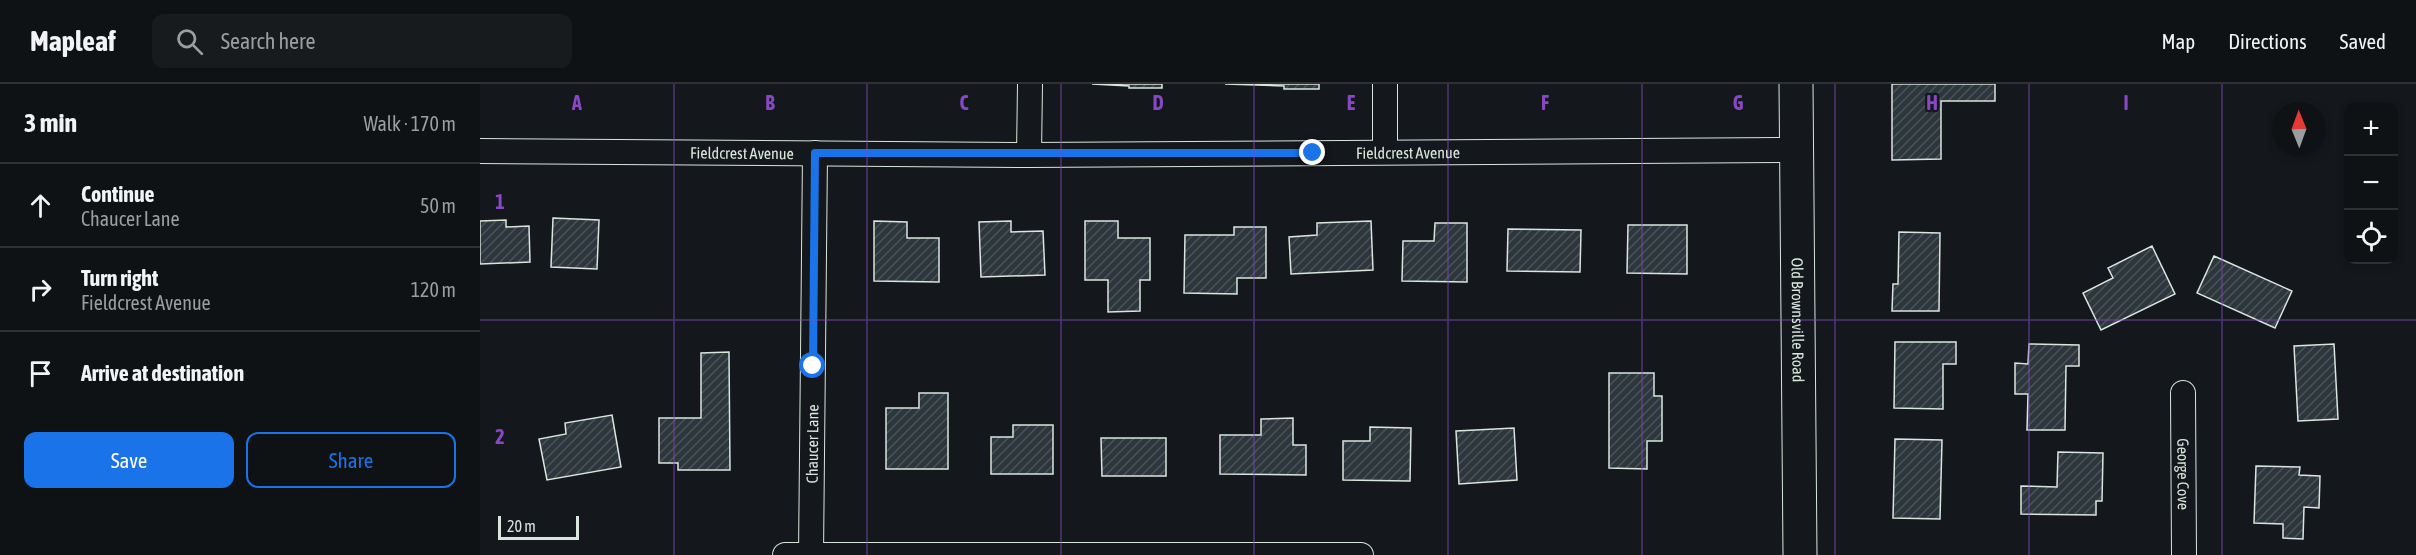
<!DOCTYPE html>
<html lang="en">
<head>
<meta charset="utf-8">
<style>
  body { margin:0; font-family:"Asap Condensed",sans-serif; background:#181b1e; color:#f1f3f6 }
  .controls { position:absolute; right:18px; top:18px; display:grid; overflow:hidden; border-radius:12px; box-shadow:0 3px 9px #0003 }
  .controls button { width:54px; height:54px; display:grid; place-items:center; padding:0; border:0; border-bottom:2px solid #2f3234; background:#0f1215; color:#f1f3f6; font:30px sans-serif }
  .compass { position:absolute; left:1792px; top:18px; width:54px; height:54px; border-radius:50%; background:#0f1215; box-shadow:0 3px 9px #0003; rotate:359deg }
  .scale { position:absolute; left:18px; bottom:15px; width:81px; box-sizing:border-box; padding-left:6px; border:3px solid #d8e6dc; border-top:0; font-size:16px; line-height:21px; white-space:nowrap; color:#d8e6dc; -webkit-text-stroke:4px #14181c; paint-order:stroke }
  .stop { position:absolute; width:18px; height:18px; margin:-14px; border:4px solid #1a73e8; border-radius:50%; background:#fff }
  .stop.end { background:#1a73e8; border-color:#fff; box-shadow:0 2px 6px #0008 }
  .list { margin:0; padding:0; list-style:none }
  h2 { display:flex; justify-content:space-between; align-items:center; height:78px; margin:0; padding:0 24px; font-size:26px }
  h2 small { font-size:20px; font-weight:400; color:#9b9ea0 }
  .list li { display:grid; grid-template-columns:39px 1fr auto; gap:18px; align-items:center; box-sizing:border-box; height:84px; padding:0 24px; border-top:2px solid #2f3234 }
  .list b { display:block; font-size:22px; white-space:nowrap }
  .list p { margin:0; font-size:20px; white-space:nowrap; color:#9b9ea0 }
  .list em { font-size:20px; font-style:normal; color:#9b9ea0 }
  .actions { display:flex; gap:12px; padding:18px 24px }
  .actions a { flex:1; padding:14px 0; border:2px solid #1a73e8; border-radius:12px; text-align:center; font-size:21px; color:#1a73e8 }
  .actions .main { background:#1a73e8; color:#fff }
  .icon { flex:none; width:33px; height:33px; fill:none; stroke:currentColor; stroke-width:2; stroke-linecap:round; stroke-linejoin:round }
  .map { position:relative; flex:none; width:1936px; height:471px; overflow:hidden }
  header { display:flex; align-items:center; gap:36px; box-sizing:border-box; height:84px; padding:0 30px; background:#0f1215; border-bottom:2px solid #2f3234 }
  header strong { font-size:28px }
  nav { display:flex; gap:33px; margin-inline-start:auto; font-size:21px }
  .search { width:420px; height:54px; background:#181b1e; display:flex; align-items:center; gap:15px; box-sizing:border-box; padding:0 21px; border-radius:12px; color:#9b9ea0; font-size:22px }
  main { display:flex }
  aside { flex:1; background:#0f1215 }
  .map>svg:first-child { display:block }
  .building { fill:url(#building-hatch); stroke:#d8e6dc; stroke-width:1.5 }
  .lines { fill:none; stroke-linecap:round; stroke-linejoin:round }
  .minor-casing { stroke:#d8e6dc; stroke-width:26 }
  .secondary-casing { stroke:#d8e6dc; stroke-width:35 }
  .minor { stroke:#14181c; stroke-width:24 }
  .secondary { stroke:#14181c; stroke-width:33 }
  .route { stroke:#1a73e8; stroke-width:8 }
  .grid { fill:none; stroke:#8948c3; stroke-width:1.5; stroke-opacity:0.55 }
  .labels { text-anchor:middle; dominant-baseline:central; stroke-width:4.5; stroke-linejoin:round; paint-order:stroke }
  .street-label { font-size:16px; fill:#d8e6dc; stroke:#14181c }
  .grid-label { font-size:20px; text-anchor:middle; font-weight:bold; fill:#8948c3; stroke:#14181c; stroke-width:4.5; stroke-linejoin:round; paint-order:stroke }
</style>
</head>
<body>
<header>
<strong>Mapleaf</strong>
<div class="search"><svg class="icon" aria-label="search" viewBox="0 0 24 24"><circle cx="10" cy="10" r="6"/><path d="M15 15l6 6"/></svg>Search here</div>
<nav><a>Map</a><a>Directions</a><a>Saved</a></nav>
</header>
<main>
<aside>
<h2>3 min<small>Walk · 170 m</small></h2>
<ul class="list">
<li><svg class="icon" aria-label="ahead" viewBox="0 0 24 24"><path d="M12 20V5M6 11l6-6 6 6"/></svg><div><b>Continue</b><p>Chaucer Lane</p></div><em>50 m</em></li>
<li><svg class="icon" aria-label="right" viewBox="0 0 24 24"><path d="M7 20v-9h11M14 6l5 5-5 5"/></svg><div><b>Turn right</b><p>Fieldcrest Avenue</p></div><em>120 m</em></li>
<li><svg class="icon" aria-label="arrive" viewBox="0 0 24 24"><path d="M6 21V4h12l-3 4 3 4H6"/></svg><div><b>Arrive at destination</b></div></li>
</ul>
<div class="actions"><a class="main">Save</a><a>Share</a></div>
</aside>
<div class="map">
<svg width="1936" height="471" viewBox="0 0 1936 471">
  <defs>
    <pattern id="building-hatch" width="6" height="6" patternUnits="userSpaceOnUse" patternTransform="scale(1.5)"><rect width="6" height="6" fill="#2c363c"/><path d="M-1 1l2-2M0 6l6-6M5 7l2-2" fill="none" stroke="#4a5358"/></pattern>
  </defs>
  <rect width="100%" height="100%" fill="#14181c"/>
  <path class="building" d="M612 0H682V4H649V2Z
    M745 0H839V5H804V2Z
    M1412 0H1515V17H1461V75L1412 76Z
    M73 134 119 136 117 185 71 183Z
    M26 136V143L49 142 50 178 0 180V137Z
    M394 137 427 138V154H459V198L394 197Z
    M531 137V148L563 147 565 191 501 193 499 138Z
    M605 137H638V154H670V196H660V227L628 228V196H605Z
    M891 137 893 186 811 190 809 153 837 151V139Z
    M955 139H987V198L922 197 923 157H954Z
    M1148 141H1207V190L1147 189Z
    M754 143H786V194H757V210L704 209 705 151H754Z
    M1028 145 1101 146 1100 188 1027 187Z
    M1419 148 1460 149 1459 227H1412L1413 200H1418Z
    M1672 162 1695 210 1621 246 1603 209 1633 194 1628 184Z
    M1734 172 1812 207 1795 244 1717 209Z
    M1415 258H1476V280H1463V325L1414 324Z
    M1549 260 1599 261V282H1586L1585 346H1547L1548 310H1535V279L1548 280Z
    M1854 260 1858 335 1818 337 1814 262Z
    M249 268 250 386H198V379H179V334H221V269Z
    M1129 289H1174V312H1182V357H1167V385L1129 384Z
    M439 309H468V385H406V324H439Z
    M132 331 141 383 67 396 59 355 86 350 85 339Z
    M813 334V361H826V391L740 390V351H781V335Z
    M533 341H573V390H511V353H533Z
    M890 343 931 344 930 397 863 396V357H890Z
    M1034 344 1037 396 979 400 976 347Z
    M621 354H686V392H622Z
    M1415 355 1462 356 1460 435 1413 434Z
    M1578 368 1623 369 1622 417H1616V431L1541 430V402L1577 403Z
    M1776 382 1820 383 1819 391 1840 392 1839 424 1824 423 1823 455 1803 454V440L1774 439Z"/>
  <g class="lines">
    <defs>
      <g id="minor">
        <path id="s1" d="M0 67 549 71 1316 66"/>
        <path d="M905 68V0"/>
        <path d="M549 71 550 0"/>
        <path id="s2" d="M1703 309 1704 471"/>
        <path d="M305 471H881"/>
        <path id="s3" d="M331 471 335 69"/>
      </g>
      <g id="secondary">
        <path id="s4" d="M1316 0 1320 471"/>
      </g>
    </defs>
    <use href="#minor" class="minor-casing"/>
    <use href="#secondary" class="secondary-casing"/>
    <use href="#minor" class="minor"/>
    <use href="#secondary" class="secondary"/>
  </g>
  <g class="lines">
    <path class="route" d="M333 282 335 69H833"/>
  </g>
  <path class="grid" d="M194 0V471M387 0V471M581 0V471M774 0V471M968 0V471M1162 0V471M1355 0V471M1549 0V471M1742 0V471M0 236H1936"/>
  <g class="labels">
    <g class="street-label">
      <text stroke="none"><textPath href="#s1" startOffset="928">Fieldcrest Avenue</textPath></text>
      <text stroke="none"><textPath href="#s1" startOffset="262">Fieldcrest Avenue</textPath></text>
      <text stroke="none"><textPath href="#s4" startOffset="236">Old Brownsville Road</textPath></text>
      <text stroke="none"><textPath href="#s3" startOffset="111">Chaucer Lane</textPath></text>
      <text stroke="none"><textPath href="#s2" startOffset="81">George Cove</textPath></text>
    </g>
  </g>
  <g class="grid-label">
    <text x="97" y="26">A</text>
    <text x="290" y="26">B</text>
    <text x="484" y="26">C</text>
    <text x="678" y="26">D</text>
    <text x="871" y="26">E</text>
    <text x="1065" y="26">F</text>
    <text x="1258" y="26">G</text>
    <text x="1452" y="26">H</text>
    <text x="1646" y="26">I</text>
    <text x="20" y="125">1</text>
    <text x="20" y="360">2</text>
  </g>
</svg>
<div class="controls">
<button>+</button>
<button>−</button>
<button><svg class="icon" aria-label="locate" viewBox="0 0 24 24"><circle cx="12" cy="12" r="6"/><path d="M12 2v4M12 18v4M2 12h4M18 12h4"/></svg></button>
</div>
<svg class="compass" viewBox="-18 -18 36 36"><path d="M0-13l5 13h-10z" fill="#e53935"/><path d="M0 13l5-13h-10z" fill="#9b9ea0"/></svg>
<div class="scale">20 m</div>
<div class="stop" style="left:333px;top:282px"></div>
<div class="stop end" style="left:833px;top:69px"></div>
</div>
</main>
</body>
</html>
